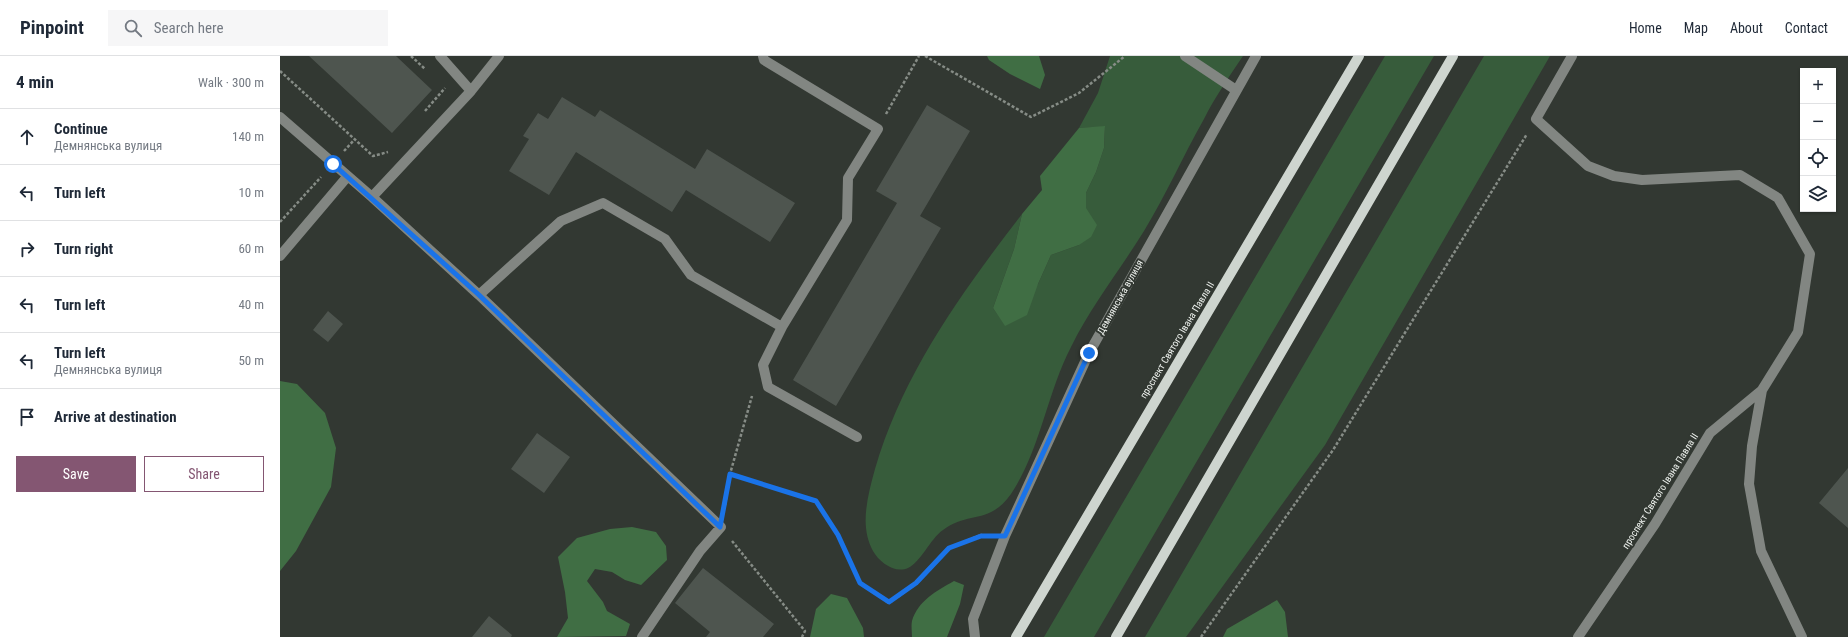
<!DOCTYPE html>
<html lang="en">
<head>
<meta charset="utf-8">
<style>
  body { margin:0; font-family:"Roboto Condensed",sans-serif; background:#f6f6f7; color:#1f2937 }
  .controls { position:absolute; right:12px; top:12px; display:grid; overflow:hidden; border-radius:0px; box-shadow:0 1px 3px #0004 }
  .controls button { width:36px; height:36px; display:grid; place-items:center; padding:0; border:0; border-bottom:1px solid #e0e1e3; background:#fff; color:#1f2937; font:20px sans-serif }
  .stop { position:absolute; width:12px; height:12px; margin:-9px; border:3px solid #1a73e8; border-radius:50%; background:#fff }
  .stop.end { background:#1a73e8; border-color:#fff; box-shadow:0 1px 4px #0008 }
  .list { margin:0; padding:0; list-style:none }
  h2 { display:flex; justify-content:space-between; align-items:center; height:52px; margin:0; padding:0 16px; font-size:17px }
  h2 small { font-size:13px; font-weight:400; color:#747a83 }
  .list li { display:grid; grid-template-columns:26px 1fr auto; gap:12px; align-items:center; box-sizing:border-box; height:56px; padding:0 16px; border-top:1px solid #e0e1e3 }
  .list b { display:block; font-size:15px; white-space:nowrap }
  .list p { margin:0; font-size:13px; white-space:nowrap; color:#747a83 }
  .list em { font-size:13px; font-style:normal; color:#747a83 }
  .actions { display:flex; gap:8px; padding:12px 16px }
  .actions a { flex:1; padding:9px 0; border:1px solid #845672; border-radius:0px; text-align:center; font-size:14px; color:#845672 }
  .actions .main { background:#845672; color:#fff }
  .icon { flex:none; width:22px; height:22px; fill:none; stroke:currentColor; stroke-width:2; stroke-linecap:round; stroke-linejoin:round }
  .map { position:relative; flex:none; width:1568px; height:581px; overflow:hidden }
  header { display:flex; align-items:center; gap:24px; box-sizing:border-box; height:56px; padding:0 20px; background:#fff; border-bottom:1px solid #e0e1e3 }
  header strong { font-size:19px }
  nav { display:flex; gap:22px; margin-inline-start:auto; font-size:14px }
  .search { width:280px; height:36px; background:#f6f6f7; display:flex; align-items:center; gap:10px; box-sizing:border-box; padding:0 14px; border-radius:0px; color:#747a83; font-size:15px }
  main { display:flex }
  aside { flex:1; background:#fff }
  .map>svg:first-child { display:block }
  .green { fill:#375c3b }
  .forest { fill:#406e44 }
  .building { fill:#4e554f }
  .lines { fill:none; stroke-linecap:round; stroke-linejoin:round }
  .path { stroke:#868c86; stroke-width:2.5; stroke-dasharray:3 2; stroke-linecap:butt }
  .minor { stroke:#828682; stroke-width:10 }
  .major { stroke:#ced5cf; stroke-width:10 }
  .route { stroke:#1a73e8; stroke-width:5 }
  .labels { text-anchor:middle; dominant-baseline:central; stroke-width:4; stroke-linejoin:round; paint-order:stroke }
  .street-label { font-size:10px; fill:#f0f4f0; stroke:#323832 }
</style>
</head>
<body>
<header>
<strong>Pinpoint</strong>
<div class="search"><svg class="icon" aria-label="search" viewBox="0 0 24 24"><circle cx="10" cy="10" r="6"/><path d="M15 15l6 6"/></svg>Search here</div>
<nav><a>Home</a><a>Map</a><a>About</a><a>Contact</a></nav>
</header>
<main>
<aside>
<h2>4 min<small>Walk · 300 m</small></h2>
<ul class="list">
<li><svg class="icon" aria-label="ahead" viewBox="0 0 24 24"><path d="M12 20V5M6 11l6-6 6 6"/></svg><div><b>Continue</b><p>Демнянська вулиця</p></div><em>140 m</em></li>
<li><svg class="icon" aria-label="left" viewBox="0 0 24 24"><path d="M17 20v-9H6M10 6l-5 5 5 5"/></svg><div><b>Turn left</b></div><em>10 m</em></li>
<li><svg class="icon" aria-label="right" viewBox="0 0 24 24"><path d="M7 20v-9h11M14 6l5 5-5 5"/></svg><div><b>Turn right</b></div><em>60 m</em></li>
<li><svg class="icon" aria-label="left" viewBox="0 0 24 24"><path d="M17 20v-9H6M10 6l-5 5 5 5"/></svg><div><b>Turn left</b></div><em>40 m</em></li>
<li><svg class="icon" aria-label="left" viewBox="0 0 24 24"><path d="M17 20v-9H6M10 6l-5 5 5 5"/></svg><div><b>Turn left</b><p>Демнянська вулиця</p></div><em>50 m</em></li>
<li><svg class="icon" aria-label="arrive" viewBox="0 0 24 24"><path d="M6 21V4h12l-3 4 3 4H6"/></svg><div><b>Arrive at destination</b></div></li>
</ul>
<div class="actions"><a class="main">Save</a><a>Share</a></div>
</aside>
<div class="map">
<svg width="1568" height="581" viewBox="0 0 1568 581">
  <rect width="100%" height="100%" fill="#323832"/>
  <path class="green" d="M830 0H963C949 21 935 41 924 63 903 100 886 139 864 175 840 214 811 250 791 291 767 337 760 395 731 438 709 469 688 455 663 474 650 483 641 506 628 512 615 518 599 506 593 495 579 470 588 439 595 413 623 317 682 236 742 158L734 193 713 252 725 269 758 228 771 199 799 189 806 152V137L816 116 824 92 825 71 799 72 818 37Z
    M1105 0H1154L814 581H764Z
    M1204 0H1270L1045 389 906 581H865Z"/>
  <path class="forest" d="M707 0H759L765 19 760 33 730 18 709 4Z
    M825 70 824 92 816 116 806 137V152L817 169 811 181 799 189 771 199 758 228 747 259 725 270 713 252 734 193 742 158 762 134 760 120 799 72Z
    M0 325 17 328 45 357 56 392 51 431 16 495 0 515Z
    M352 471 376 476 386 490 387 504 361 529 345 524 332 516 315 513 307 525 323 546 327 555 350 568 346 580 277 581 288 562 285 536 278 501 297 482 330 473Z
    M674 525 684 529 680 548 667 581H632C632 576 631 570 632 565 638 545 656 535 674 525Z
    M551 538 567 542 583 572 584 581H530L536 553Z
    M997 544 1005 556 1008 581H943L947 573Z"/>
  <path class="building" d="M29 0H116L152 34 112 77Z
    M282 41 315 61 320 54 415 113 427 93 515 147 490 186 406 134 392 156 296 96 269 139 229 115 249 83 243 80 258 57 268 63Z
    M647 49 690 75 640 160 661 172 556 350 513 324 617 147 596 135Z
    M48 255 63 268 48 286 33 274Z
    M257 377 290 401 264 437 231 413Z
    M1568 412V472L1539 447Z
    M423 512 494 568 483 581H426L430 576 395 547Z
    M209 560 232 579 231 581H192Z"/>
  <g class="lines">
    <path class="path" d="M131 0 145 13
      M645 0 751 61 799 37 845 0
      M0 15 93 100 108 96
      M145 55 165 32
      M606 58 639 0
      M64 95 75 83
      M0 166 41 121
      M450 418 536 445 558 479 580 527 609 547 637 527 669 492 701 479 707 480
      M445 449 450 418 472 340
      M452 485 525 575 522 581
      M921 581 1053 394 1247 78"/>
    <path class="minor" d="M160 0 191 35
      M905 0 956 34
      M1292 0 1256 63 1308 110 1334 120 1362 124 1460 119 1498 142 1530 198 1518 276 1482 334 1430 377 1375 468 1298 581
      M0 61 92 141 199 239 441 471 420 495 362 581
      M92 141 191 35 219 0
      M0 200 67 121
      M199 239 281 165 323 147 385 183 411 219 502 271 567 164 568 122 598 73 484 4 483 0
      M502 271 483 309 488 331 577 381
      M1482 334 1472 390 1469 428 1481 495 1522 581
      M695 581 693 563 725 480 809 297 976 0"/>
    <path class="major" d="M736 581 1079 0
      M836 581 1173 0"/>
  </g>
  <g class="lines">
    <path class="route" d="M53 108 199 239 440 471 450 418 536 445 558 479 580 527 609 546 636 527 669 492 701 480H725L809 297"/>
  </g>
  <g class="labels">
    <g class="street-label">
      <text transform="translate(840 241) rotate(-61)">Демнянська вулиця</text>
      <text transform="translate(897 284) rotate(-59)">проспект Святого Івана Павла II</text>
      <text transform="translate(1380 435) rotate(-58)">проспект Святого Івана Павла II</text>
    </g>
  </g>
</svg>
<div class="controls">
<button>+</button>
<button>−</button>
<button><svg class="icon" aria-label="locate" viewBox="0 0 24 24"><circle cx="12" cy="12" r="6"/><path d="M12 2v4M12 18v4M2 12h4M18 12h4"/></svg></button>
<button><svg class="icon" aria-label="layers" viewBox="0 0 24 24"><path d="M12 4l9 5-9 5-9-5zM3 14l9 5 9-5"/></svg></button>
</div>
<div class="stop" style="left:53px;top:108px"></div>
<div class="stop end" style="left:809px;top:297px"></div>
</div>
</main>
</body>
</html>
